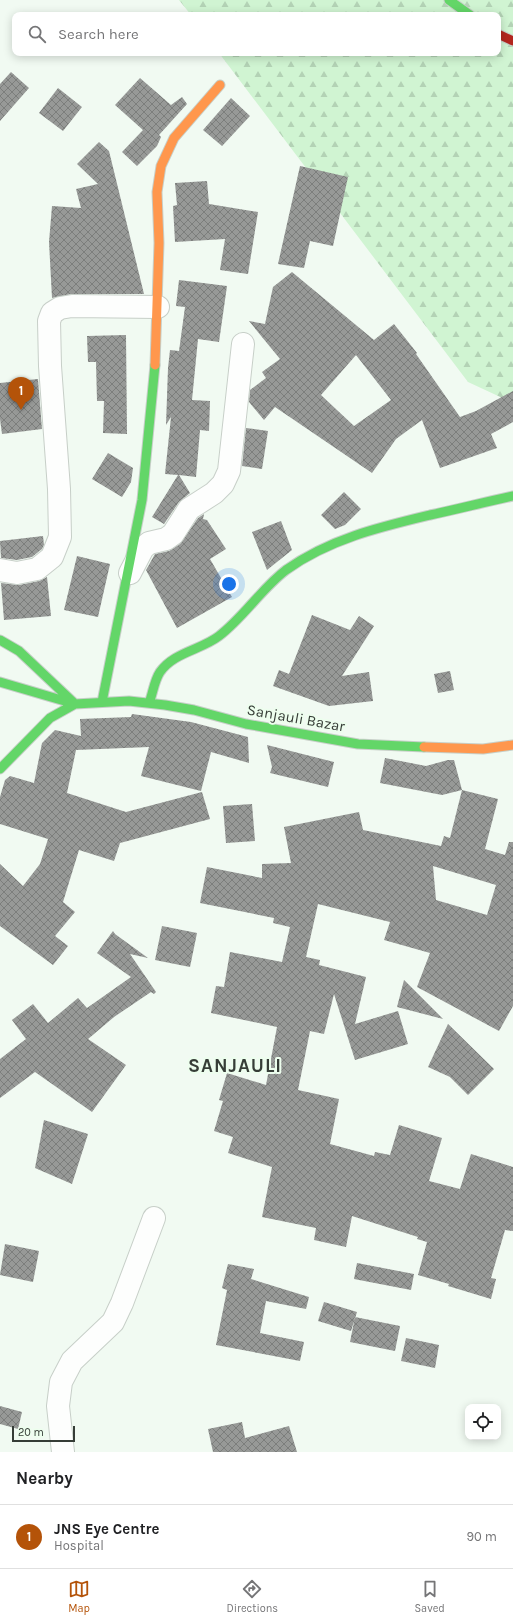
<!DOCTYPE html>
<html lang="en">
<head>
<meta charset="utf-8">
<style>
  body { margin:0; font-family:Karla,sans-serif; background:#f2f2f2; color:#202124 }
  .controls { position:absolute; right:12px; bottom:12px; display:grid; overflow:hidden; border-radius:8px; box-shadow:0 2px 10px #0003 }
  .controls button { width:36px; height:36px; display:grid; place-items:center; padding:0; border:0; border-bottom:1px solid #e0e0e0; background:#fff; color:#202124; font:20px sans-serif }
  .scale { position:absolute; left:12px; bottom:10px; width:63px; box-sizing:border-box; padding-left:4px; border:2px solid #363d37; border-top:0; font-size:11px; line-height:14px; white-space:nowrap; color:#363d37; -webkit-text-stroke:3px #edfeee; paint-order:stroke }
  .you { position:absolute; left:229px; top:584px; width:14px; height:14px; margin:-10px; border:3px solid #fff; border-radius:50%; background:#1a73e8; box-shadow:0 0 0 6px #1a73e833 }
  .badge { display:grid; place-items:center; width:26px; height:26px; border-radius:50%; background:#b45309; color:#fff; font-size:13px; font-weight:700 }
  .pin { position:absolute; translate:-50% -33px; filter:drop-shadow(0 1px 2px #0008) }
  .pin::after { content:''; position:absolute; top:21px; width:14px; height:12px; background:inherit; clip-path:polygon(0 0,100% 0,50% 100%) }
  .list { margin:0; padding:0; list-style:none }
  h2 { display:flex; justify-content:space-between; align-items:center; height:52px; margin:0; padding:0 16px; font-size:17px }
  h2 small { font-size:13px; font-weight:400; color:#757577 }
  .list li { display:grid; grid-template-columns:26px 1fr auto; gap:12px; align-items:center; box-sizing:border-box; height:64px; padding:0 16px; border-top:1px solid #e0e0e0 }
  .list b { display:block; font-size:15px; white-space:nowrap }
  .list p { margin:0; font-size:13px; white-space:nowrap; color:#757577 }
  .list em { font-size:13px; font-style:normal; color:#757577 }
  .icon { flex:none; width:22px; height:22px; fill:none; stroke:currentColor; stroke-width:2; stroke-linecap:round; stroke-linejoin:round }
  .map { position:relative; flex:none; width:513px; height:1452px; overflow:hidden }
  .search { position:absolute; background:#fff; box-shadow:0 2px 10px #0003; left:12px; right:12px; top:12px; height:44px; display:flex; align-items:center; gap:10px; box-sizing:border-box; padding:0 14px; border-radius:8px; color:#757577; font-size:15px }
  .sheet { height:116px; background:#fff }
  nav { display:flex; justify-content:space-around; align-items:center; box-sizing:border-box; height:56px; border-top:1px solid #e0e0e0; background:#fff; font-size:11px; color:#757577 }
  nav a { display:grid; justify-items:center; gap:2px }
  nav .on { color:#b45309 }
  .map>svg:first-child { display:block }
  .forest { fill:url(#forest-firs) }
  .building { fill:url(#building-cross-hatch); fill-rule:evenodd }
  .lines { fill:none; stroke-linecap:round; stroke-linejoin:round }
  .street-casing { stroke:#c7cfc8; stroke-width:24 }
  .fast-casing { stroke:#c7cfc8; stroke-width:11 }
  .slow-casing { stroke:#c7cfc8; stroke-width:11 }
  .jam-casing { stroke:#c7cfc8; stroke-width:11 }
  .street { stroke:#fdfefd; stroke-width:22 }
  .fast { stroke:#63d668; stroke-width:9 }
  .slow { stroke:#ff974d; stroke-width:9 }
  .jam { stroke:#b3261e; stroke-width:9 }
  .labels { text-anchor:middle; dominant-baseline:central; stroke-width:4; stroke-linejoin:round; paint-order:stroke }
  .street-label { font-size:15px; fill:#363d37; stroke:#edfeee }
  .district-label { font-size:19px; font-weight:bold; letter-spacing:1px; fill:#363d37; stroke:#edfeee }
</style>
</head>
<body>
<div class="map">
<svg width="513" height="1452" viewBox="0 0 513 1452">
  <defs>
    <pattern id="forest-firs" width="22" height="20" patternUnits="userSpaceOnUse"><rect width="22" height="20" fill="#d0f4d2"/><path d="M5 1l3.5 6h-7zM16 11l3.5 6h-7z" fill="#b3d2b5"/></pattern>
    <pattern id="building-cross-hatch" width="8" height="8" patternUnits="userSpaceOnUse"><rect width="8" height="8" fill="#979997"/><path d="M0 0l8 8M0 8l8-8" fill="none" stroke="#7c7e7c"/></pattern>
  </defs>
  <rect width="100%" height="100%" fill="#f1faf2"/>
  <path class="forest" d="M179 0H513V403L468 382 219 53H498V15H191Z"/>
  <path class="building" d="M11 72 29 88 0 121V84Z
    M140 78 171 105 182 97 187 104 159 135 161 137 157 146 137 166 122 152 143 130 115 105Z
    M58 88 82 107 63 131 39 113Z
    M231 98 250 116 222 146 203 130Z
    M99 142 109 151 144 294H72L52 298 49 242 52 206 81 208 76 189 98 184 77 164Z
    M300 166 348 177 333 246 310 241 304 268 278 264Z
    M207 181 209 204 258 212 248 274 220 270 225 239 175 242 173 206 177 205 175 183Z
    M292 272 374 340 394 324 417 353 416 354 460 417 476 411 513 391V422L491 434 497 448 440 468 422 420 396 439 372 473 275 407 264 420 249 402 250 390 266 378 262 372 280 359 249 321 265 324 273 287ZM356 355 391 400 354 426 321 395Z
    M179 280 227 286 219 342 198 339 192 400 210 401 209 431 200 430 196 477 179 475 190 493 179 502 164 524 152 517 178 475 165 474 171 417 166 425 168 368 170 350 179 351 185 307 176 306Z
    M126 335 127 434 103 433 104 401H97L96 362H88L87 336Z
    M38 379 42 429 2 434 0 419V383Z
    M246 428 268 431 262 469 242 466Z
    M108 453 133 468 131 482 122 497 92 479Z
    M344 492 361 509 345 525 335 529 321 515Z
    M204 514 203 519 207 520 226 549 210 559 232 597 177 628 146 570 155 554 169 551 180 544 198 518Z
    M281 521 292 550 267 570 252 532Z
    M43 536 44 545 42 549 32 557 17 560 1 558 0 541Z
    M77 556 110 564 98 617 64 610Z
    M47 577 51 616 4 620 1 583 19 585 39 581Z
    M312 615 350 630 359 616 374 626 342 676 369 672 373 701 329 706 273 686 279 670 289 674Z
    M450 671 454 690 438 693 434 674Z
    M132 714 191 722 248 737 249 763 211 752 201 791 141 776 149 747 76 750 67 793 126 812 202 792 210 819 120 843 114 861 79 850 63 902 75 912 55 936 68 946 53 965 0 926V864L23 886 40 864 48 839 0 824V797L5 780 10 776 34 783 42 743 55 730 81 736 80 719 131 717Z
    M267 745 334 762 328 787 270 773 272 767Z
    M385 758 426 766 448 760H454L462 790 442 795 380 783Z
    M462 790 498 799 485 849 505 855 509 842H513V1006L499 1031 417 987 430 953 384 940 390 922 318 904 306 957 320 960 319 965 366 977 355 1024 398 1011 408 1044 355 1060 334 994 324 1034 310 1031 298 1090 339 1099 330 1144 374 1156 375 1152 390 1155 399 1125 442 1138 429 1181 460 1189 471 1154 513 1167V1231L505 1230 491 1278 496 1279 491 1299 448 1286 449 1284 418 1275 427 1242 417 1239 418 1237 352 1216 346 1247 314 1240 316 1228 262 1217 272 1167 228 1153 233 1137 214 1131 223 1101 219 1100 227 1073 266 1085 277 1027 211 1013 216 986 224 987 230 952 282 962 290 927 273 923 274 918 200 903 207 867 262 878V864L291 863 284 827 359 812 363 830 441 846 444 836 450 838ZM433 866 496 885 487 915 436 900Z
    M252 804 255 841 226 843 223 806Z
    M162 926 197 933 190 967 155 960Z
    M113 931 115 934 148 958 130 954 156 992 154 994 151 992 114 1017 88 1039 126 1065 92 1112 35 1072 0 1098V1059L26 1039 12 1020 33 1004 48 1023 78 998 87 1008 131 977 97 953Z
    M404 980 443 1019 397 1007Z
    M448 1024 494 1069 468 1095 450 1077 428 1067Z
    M44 1120 88 1134 72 1184 35 1168Z
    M5 1244 39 1251 33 1282 0 1275Z
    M357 1263 414 1274 411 1290 354 1279Z
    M228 1264 254 1269 251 1279 309 1297 306 1309 266 1301 260 1333 304 1342 300 1361 216 1345 227 1290 222 1288Z
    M324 1302 357 1312 351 1331 318 1321Z
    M355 1317 400 1326 395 1351 350 1342Z
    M406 1338 439 1345 435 1368 401 1361Z
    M0 1406 22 1412 18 1429 0 1424Z
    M242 1422 245 1438 289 1426 297 1452H213L208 1429Z"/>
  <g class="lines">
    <defs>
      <path id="street" d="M0 570 17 573 37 569 52 557 60 537 59 489 50 366 49 321 52 313 60 308 72 306 158 307
        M130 573 143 548 149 543 166 539 173 534 189 509 214 493 223 484 229 471 243 344
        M63 1452 58 1406 61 1382 72 1361 113 1322 122 1303 154 1218"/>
      <path id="fast" d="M449 0 470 15
        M0 640 19 651 73 702
        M0 682 75 704 129 701 165 705 194 710 246 724 358 744 424 747
        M102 702 142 500 155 365
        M149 703C153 693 154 681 160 672 174 652 201 650 219 636 244 617 261 589 286 570 329 539 380 527 430 515 458 509 485 502 513 496
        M0 769 50 718 75 704"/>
      <path id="slow" d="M155 365 159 243 157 192 161 166 174 138 220 85
        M424 747 483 749 513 745"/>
      <path id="jam" d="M498 34 513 41"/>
    </defs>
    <use href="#street" class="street-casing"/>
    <use href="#fast" class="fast-casing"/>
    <use href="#slow" class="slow-casing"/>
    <use href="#jam" class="jam-casing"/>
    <use href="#street" class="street"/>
    <use href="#fast" class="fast"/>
    <use href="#slow" class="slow"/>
    <use href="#jam" class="jam"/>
  </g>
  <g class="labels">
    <g class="street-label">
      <text transform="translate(296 718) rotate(10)">Sanjauli Bazar</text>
    </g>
    <g class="district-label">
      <text x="235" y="1066">SANJAULI</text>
    </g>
  </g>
</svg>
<div class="controls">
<button><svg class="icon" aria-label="locate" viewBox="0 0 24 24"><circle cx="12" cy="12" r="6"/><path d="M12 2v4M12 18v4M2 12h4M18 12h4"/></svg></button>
</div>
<div class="scale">20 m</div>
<div class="you"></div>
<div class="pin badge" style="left:21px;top:410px">1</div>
<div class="search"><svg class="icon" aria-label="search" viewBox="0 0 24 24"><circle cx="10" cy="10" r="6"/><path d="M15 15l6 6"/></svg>Search here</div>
</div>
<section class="sheet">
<h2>Nearby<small></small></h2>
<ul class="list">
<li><span class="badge">1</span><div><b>JNS Eye Centre</b><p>Hospital</p></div><em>90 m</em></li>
</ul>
</section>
<nav>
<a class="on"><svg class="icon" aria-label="map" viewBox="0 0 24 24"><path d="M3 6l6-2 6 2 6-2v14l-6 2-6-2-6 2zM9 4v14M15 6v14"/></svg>Map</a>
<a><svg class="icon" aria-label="directions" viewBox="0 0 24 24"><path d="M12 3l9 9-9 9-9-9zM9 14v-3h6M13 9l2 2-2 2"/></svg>Directions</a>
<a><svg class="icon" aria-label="saved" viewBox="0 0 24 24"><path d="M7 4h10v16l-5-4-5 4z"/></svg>Saved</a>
</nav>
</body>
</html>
